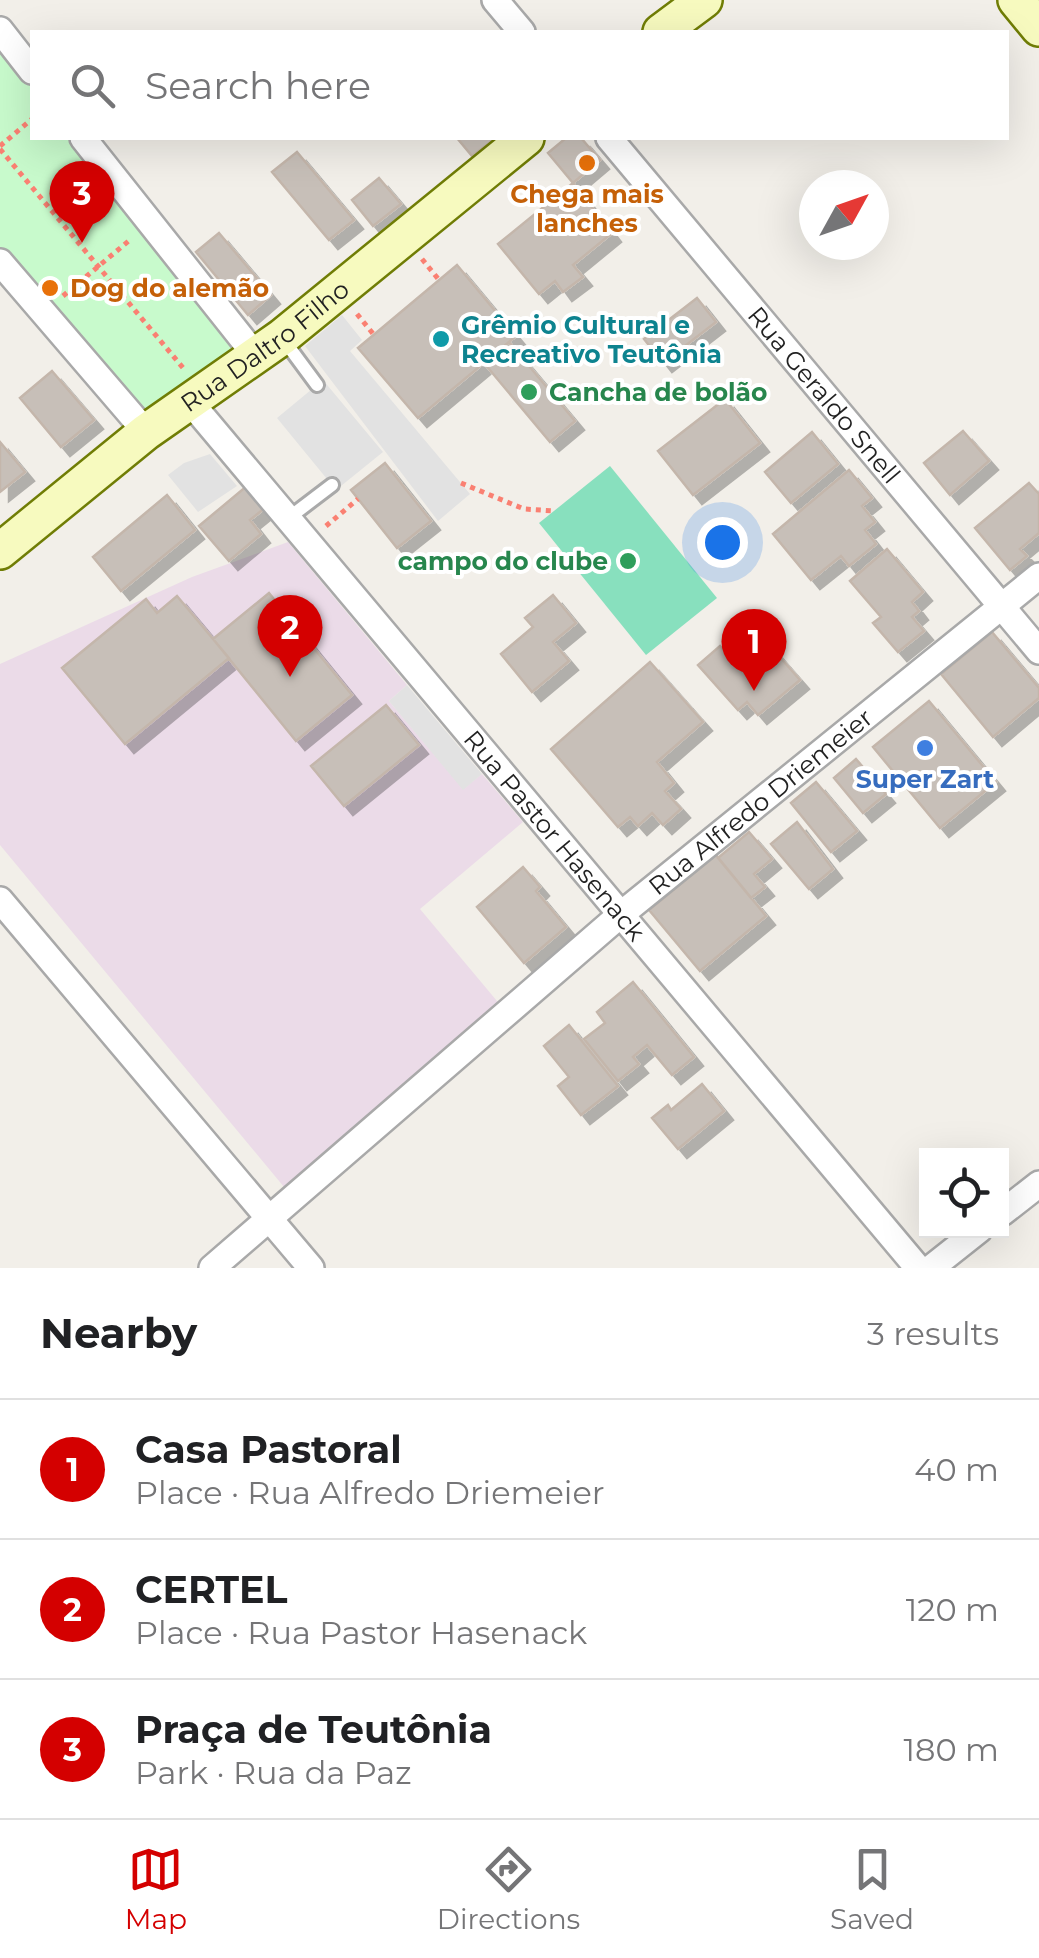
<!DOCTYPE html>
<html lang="en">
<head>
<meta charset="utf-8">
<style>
  body { margin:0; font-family:Montserrat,sans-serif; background:#f2f2f2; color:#202124 }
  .controls { position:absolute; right:30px; bottom:30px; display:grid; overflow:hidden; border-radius:0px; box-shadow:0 10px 40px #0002 }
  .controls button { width:90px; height:90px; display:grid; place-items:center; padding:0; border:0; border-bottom:2px solid #e0e0e0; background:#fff; color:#202124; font:50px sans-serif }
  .compass { position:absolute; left:799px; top:170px; width:90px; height:90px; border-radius:50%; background:#fff; box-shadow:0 10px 40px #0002; rotate:50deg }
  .you { position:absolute; left:722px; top:542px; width:35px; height:35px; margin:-25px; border:8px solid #fff; border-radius:50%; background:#1a73e8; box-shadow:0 0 0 15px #1a73e833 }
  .badge { display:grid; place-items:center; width:65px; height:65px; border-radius:50%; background:#d40000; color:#fff; font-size:32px; font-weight:700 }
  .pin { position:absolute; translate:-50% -82px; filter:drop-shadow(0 2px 5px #0008) }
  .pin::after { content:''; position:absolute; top:52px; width:35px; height:30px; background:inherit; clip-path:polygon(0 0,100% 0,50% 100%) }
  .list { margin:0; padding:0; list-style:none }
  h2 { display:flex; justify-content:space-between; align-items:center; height:130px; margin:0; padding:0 40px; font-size:42px }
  h2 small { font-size:32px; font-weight:400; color:#757577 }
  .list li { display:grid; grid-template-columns:65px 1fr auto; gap:30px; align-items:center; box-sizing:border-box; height:140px; padding:0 40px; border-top:2px solid #e0e0e0 }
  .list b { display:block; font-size:38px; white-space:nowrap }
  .list p { margin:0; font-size:32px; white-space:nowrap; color:#757577 }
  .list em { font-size:32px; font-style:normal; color:#757577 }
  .icon { flex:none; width:55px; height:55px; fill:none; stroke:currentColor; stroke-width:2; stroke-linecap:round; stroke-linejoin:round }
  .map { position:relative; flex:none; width:1039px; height:1268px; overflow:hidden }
  .search { position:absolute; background:#fff; box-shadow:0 10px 40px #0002; left:30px; right:30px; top:30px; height:110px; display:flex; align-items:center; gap:25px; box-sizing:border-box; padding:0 35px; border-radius:0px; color:#757577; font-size:38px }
  .sheet { height:550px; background:#fff }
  nav { display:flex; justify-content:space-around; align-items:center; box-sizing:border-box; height:140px; border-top:2px solid #e0e0e0; background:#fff; font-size:28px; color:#757577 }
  nav a { display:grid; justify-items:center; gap:5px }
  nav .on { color:#d40000 }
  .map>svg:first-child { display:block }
  .industrial { fill:#ebdbe8 }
  .park { fill:#c8facc }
  .pitch { fill:#88e0be }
  .parking { fill:#e2e2e2 }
  .building { fill:#c7bfb8; stroke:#c4b6ab; stroke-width:2.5; filter:url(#shadow) }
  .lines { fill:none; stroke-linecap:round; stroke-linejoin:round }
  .service-casing { stroke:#a9a9a9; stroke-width:18 }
  .minor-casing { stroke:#a9a9a9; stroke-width:30 }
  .secondary-casing { stroke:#707d05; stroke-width:40 }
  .path { stroke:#fa8072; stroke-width:5; stroke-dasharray:5 5; stroke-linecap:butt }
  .service { stroke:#fff; stroke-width:12 }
  .minor { stroke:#fff; stroke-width:25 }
  .secondary { stroke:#f7fabf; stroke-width:35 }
  .food-dot { fill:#e8710a; stroke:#fff; stroke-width:4 }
  .culture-dot { fill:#0f9aa8; stroke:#fff; stroke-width:4 }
  .leisure-dot { fill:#2e9e5b; stroke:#fff; stroke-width:4 }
  .shop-dot { fill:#3f7fe0; stroke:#fff; stroke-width:4 }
  .labels { text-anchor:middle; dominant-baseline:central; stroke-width:8; stroke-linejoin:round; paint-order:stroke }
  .food-label { font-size:25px; font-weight:bold; fill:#c56008; stroke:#fff }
  .culture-label { font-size:25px; font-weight:bold; fill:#0d838f; stroke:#fff; text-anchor:start }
  .street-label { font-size:25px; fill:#222; stroke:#fff }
  .leisure-label { font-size:25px; font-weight:bold; fill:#27864d; stroke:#fff; text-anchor:start }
  .shop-label { font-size:25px; font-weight:bold; fill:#366cbe; stroke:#fff }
</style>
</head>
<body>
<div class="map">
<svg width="1039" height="1268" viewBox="0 0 1039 1268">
  <defs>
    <filter id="shadow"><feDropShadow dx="9" dy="9" stdDeviation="0" flood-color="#0004"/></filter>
  </defs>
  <rect width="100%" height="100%" fill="#f2efe9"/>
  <path class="industrial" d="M288 542 407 685 389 701 463 789 482 774 523 822 420 909 502 1007 284 1187 0 845V664L192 577Z"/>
  <path class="park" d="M0 30 32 71V138H83L256 356 146 432 0 262Z"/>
  <path class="pitch" d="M610 466 717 598 646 655 539 523Z"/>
  <path class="parking" d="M342 315 362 340 350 351 470 494 438 521 305 346Z
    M323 380 383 452 336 490 277 418Z
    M210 454 237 486 198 512 168 475 184 463Z
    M407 685 482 774 463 790 389 701Z"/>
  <path class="building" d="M457 138H489L492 141 472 156Z
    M566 138H581L600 160 573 183 548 153Z
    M297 152 354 220 329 240 272 172Z
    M379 178 401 204 373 226 352 200Z
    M573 183 612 233 573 265 583 277 563 292 555 281 539 294 498 244Z
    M219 233 271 295 248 315 196 252Z
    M457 265 516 336 418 418 358 348Z
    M697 298 716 322 663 363 644 339Z
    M509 342 575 421 550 442 484 363Z
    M52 371 94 420 61 447 20 398Z
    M725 399 760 443 693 495 658 451Z
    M963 431 989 461 950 495 924 463Z
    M812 432 838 464 791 503 765 472Z
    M0 442 25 472 0 492Z
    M385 463 431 521 397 548 351 490Z
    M849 470 872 498 862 506 875 522 865 530 876 544 849 566 841 556 811 580 773 534Z
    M1029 483 1039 494V533L1020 549 1027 556 1010 570 975 528Z
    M248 485 266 507 250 520 261 534 229 561 199 526Z
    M167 495 195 530 121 591 93 557Z
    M887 549 923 592 912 602 919 611 912 617 924 631 898 652 873 623 881 617 850 581Z
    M269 593 352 695 296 741 213 639Z
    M553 595 576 623 553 642 569 661 532 692 501 654 533 627 525 618Z
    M177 596 229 658 125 744 62 668 146 599 157 613Z
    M992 632 1039 688V698L993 737 941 674Z
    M720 646 742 671 771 647 800 680 758 715 747 702 738 710 698 665Z
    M650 662 703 722 657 762 674 783 665 791 681 809 663 825 652 813 638 826 630 817 618 827 551 749Z
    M929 701 996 782 940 828 873 747Z
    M386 705 419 745 344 806 311 766Z
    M856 759 886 794 863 813 834 778Z
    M816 782 857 831 831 852 791 803Z
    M797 822 833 869 809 889 771 844Z
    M749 832 772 859 754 874 765 887 751 898 718 858Z
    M716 855 766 916 700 971 649 910Z
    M523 867 540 887 536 891 566 927 524 963 477 907Z
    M633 982 694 1057 672 1075 647 1045 633 1057 639 1064 618 1081 584 1039 605 1023 597 1012Z
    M569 1025 618 1086 581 1115 558 1086 569 1077 544 1046Z
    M702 1084 724 1111 678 1149 652 1118 668 1105 671 1110Z"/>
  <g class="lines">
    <defs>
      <path id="service" d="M283 339 317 385
        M286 520 332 485"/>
      <g id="minor">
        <path d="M495 0 522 32"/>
        <path d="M0 30 32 71"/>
        <path d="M83 138 256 356"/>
        <path id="s1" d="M609 138 1039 651"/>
        <path d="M0 262 146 432"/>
        <path id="s2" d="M191 403 918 1268"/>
        <path d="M0 900 311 1268"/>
        <path d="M1002 1213 1039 1184"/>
        <path id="s3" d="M212 1268 619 916 1039 576"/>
        <path d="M931 1268 979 1230"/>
      </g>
      <g id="secondary">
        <path d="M1016 0 1039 28"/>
        <path d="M661 32 704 0"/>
        <path id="s4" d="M0 551 146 432 282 337 526 138"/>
      </g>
    </defs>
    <use href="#service" class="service-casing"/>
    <use href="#minor" class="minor-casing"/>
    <use href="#secondary" class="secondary-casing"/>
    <path class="path" d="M0 146 32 119
      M0 149 184 369
      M422 259 439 280
      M63 296 131 239
      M357 314 374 335
      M461 483 524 509 555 511
      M326 526 358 499"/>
    <use href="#service" class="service"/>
    <use href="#minor" class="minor"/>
    <use href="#secondary" class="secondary"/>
  </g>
  <g class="food-dot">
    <circle cx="587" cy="163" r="10"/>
    <circle cx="50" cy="288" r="10"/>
  </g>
  <circle class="culture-dot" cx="441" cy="339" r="10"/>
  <g class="leisure-dot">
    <circle cx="529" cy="392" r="10"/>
    <circle cx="628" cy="561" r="10"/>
  </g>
  <circle class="shop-dot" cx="925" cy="748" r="10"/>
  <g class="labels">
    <g class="food-label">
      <text x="587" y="194">Chega mais<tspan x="587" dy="29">lanches</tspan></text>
      <text x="70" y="288" text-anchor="start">Dog do alemão</text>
    </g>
    <g class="culture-label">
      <text x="461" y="325">Grêmio Cultural e<tspan x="461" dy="29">Recreativo Teutônia</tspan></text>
    </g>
    <g class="street-label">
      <text stroke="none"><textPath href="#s4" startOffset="335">Rua Daltro Filho</textPath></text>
      <text stroke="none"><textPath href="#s1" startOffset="335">Rua Geraldo Snell</textPath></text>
      <text stroke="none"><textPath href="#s3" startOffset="720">Rua Alfredo Driemeier</textPath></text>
      <text stroke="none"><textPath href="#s2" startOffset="565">Rua Pastor Hasenack</textPath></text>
    </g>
    <g class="leisure-label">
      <text x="549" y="392">Cancha de bolão</text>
      <text x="608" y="561" text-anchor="end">campo do clube</text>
    </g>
    <g class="shop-label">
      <text x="925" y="779">Super Zart</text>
    </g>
  </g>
</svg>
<div class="controls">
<button><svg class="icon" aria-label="locate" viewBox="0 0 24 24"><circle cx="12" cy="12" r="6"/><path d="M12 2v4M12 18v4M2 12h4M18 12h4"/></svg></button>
</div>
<svg class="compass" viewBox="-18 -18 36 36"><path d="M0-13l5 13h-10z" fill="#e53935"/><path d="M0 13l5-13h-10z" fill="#757577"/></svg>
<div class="you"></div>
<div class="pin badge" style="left:754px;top:691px">1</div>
<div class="pin badge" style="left:290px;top:677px">2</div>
<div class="pin badge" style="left:82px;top:243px">3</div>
<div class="search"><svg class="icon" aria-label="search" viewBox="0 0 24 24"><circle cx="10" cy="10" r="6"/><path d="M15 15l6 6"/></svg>Search here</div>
</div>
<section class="sheet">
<h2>Nearby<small>3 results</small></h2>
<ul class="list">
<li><span class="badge">1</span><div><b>Casa Pastoral</b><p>Place · Rua Alfredo Driemeier</p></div><em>40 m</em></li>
<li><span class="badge">2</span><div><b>CERTEL</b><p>Place · Rua Pastor Hasenack</p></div><em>120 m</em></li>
<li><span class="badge">3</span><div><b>Praça de Teutônia</b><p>Park · Rua da Paz</p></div><em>180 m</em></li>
</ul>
</section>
<nav>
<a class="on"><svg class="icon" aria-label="map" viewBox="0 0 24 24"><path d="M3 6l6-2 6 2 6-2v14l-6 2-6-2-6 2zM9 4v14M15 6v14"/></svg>Map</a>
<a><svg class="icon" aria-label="directions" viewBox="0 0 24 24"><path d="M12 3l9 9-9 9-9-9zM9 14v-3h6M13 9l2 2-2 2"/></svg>Directions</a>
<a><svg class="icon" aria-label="saved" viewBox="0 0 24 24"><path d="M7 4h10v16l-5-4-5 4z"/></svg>Saved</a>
</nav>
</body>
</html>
